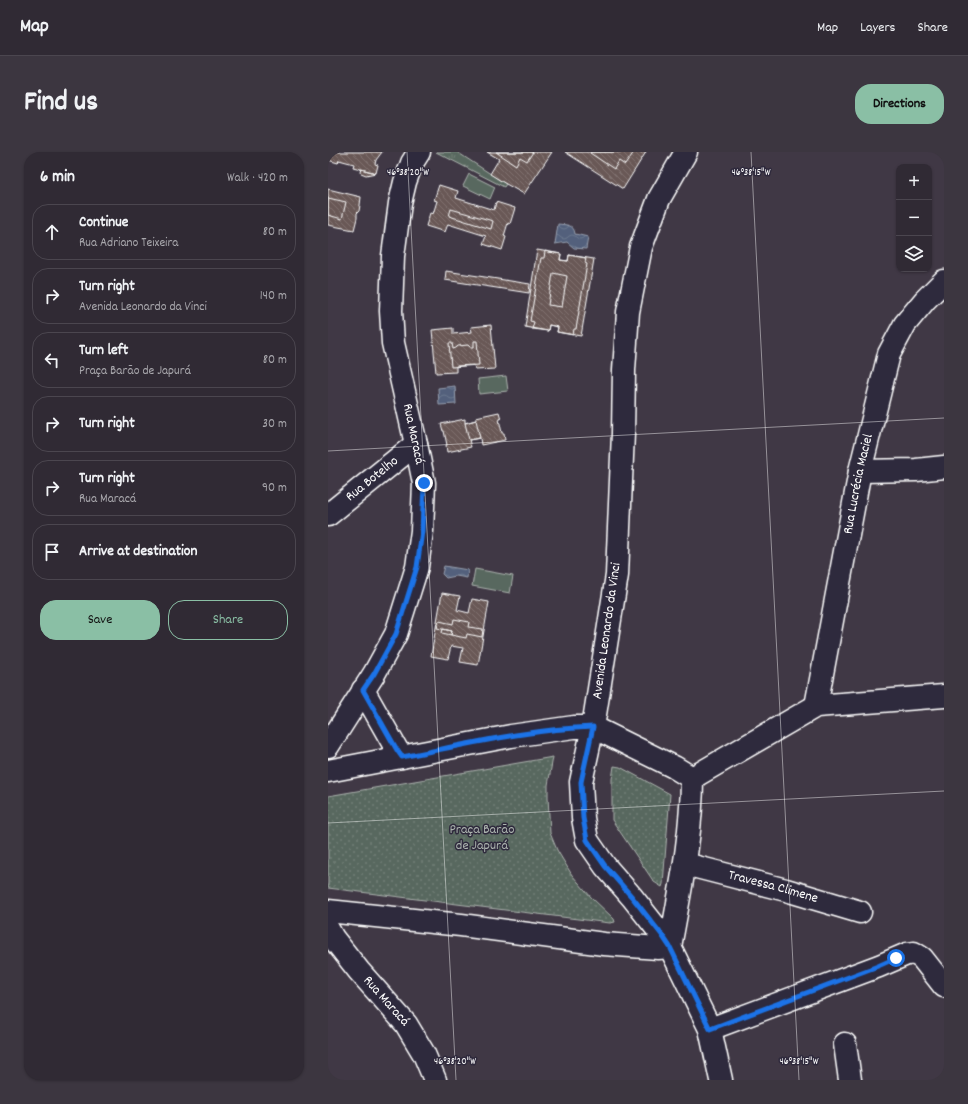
<!DOCTYPE html>
<html lang="en">
<head>
<meta charset="utf-8">
<style>
  body { margin:0; font-family:Dekko,sans-serif; background:#3c3640; color:#f1f3f6 }
  .controls { position:absolute; right:12px; top:12px; display:grid; overflow:hidden; border-radius:8px; box-shadow:0 1px 3px #0004 }
  .controls button { width:36px; height:36px; display:grid; place-items:center; padding:0; border:0; border-bottom:1px solid #4b464f; background:#302a34; color:#f1f3f6; font:20px sans-serif }
  .stop { position:absolute; width:12px; height:12px; margin:-9px; border:3px solid #1a73e8; border-radius:50%; background:#fff }
  .stop.end { background:#1a73e8; border-color:#fff; box-shadow:0 1px 4px #0008 }
  .list { margin:0; padding:0; list-style:none }
  h2 { display:flex; justify-content:space-between; align-items:center; height:52px; margin:0; padding:0 16px; font-size:17px }
  h2 small { font-size:13px; font-weight:400; color:#a8a7ac }
  .list li { display:grid; grid-template-columns:26px 1fr auto; gap:12px; align-items:center; box-sizing:border-box; height:56px; margin:0 8px 8px; padding:0 8px; border:1px solid #4b464f; border-radius:16px }
  .list b { display:block; font-size:15px; white-space:nowrap }
  .list p { margin:0; font-size:13px; white-space:nowrap; color:#a8a7ac }
  .list em { font-size:13px; font-style:normal; color:#a8a7ac }
  .actions { display:flex; gap:8px; padding:12px 16px }
  .actions a { flex:1; padding:9px 0; border:1px solid #8abfa5; border-radius:16px; text-align:center; font-size:14px; color:#8abfa5 }
  .actions .main { background:#8abfa5; color:#111 }
  .icon { flex:none; width:22px; height:22px; fill:none; stroke:currentColor; stroke-width:2; stroke-linecap:round; stroke-linejoin:round }
  .map { position:relative; flex:none; width:616px; height:928px; overflow:hidden; border-radius:16px }
  header { display:flex; align-items:center; gap:24px; box-sizing:border-box; height:56px; padding:0 20px; background:#302a34; border-bottom:1px solid #4b464f }
  header strong { font-size:19px }
  nav { display:flex; gap:22px; margin-inline-start:auto; font-size:14px }
  .intro { display:flex; align-items:center; justify-content:space-between; box-sizing:border-box; height:96px; padding:0 24px }
  h1 { margin:0; font-size:28px }
  .button { padding:10px 18px; border-radius:16px; background:#8abfa5; color:#111; font-size:14px; font-weight:700 }
  main { display:flex; gap:24px; padding:0 24px }
  aside { flex:1; background:#302a34; border-radius:16px; box-shadow:0 1px 3px #0004 }
  .map>svg:first-child { display:block }
  .grass { fill:url(#grass-tufts); stroke:#acb4af }
  .park { fill:url(#park-dots); stroke:#acb4af }
  .garden { fill:#59685f; stroke:#acb4af }
  .water { fill:url(#water-waves); stroke:#97a0b0 }
  .building { fill:url(#building-back-hatch); stroke:#fff }
  .lines { fill:none; stroke-linecap:round; stroke-linejoin:round }
  .minor-casing { stroke:#fff; stroke-width:25 }
  .minor { stroke:#2f2a3d; stroke-width:22 }
  .route { stroke:#1a73e8; stroke-width:5 }
  .ticks { fill:none; stroke:#fff; stroke-width:1; stroke-opacity:0.45 }
  .labels { text-anchor:middle; dominant-baseline:central; stroke-width:3; stroke-linejoin:round; paint-order:stroke }
  .street-label { font-size:14px; fill:#fff; stroke:#2f2a3d }
  .park-label { font-size:14px; fill:#acb4af; stroke:#2f2a3d }
  .ticks-label { font-size:10px; text-anchor:middle; fill:#fff; stroke:#2f2a3d; stroke-width:3; stroke-linejoin:round; paint-order:stroke }
</style>
</head>
<body>
<header>
<strong>Map</strong>
<nav><a>Map</a><a>Layers</a><a>Share</a></nav>
</header>
<div class="intro"><h1>Find us</h1><a class="button">Directions</a></div>
<main>
<aside>
<h2>6 min<small>Walk · 420 m</small></h2>
<ul class="list">
<li><svg class="icon" aria-label="ahead" viewBox="0 0 24 24"><path d="M12 20V5M6 11l6-6 6 6"/></svg><div><b>Continue</b><p>Rua Adriano Teixeira</p></div><em>80 m</em></li>
<li><svg class="icon" aria-label="right" viewBox="0 0 24 24"><path d="M7 20v-9h11M14 6l5 5-5 5"/></svg><div><b>Turn right</b><p>Avenida Leonardo da Vinci</p></div><em>140 m</em></li>
<li><svg class="icon" aria-label="left" viewBox="0 0 24 24"><path d="M17 20v-9H6M10 6l-5 5 5 5"/></svg><div><b>Turn left</b><p>Praça Barão de Japurá</p></div><em>80 m</em></li>
<li><svg class="icon" aria-label="right" viewBox="0 0 24 24"><path d="M7 20v-9h11M14 6l5 5-5 5"/></svg><div><b>Turn right</b></div><em>30 m</em></li>
<li><svg class="icon" aria-label="right" viewBox="0 0 24 24"><path d="M7 20v-9h11M14 6l5 5-5 5"/></svg><div><b>Turn right</b><p>Rua Maracá</p></div><em>90 m</em></li>
<li><svg class="icon" aria-label="arrive" viewBox="0 0 24 24"><path d="M6 21V4h12l-3 4 3 4H6"/></svg><div><b>Arrive at destination</b></div></li>
</ul>
<div class="actions"><a class="main">Save</a><a>Share</a></div>
</aside>
<div class="map">
<svg width="616" height="928" viewBox="0 0 616 928">
  <defs>
    <pattern id="grass-tufts" width="24" height="20" patternUnits="userSpaceOnUse"><rect width="24" height="20" fill="#59685f"/><path d="M3 7l-1-3M5 7V3M7 7l1-3M15 17l-1-3M17 17v-4M19 17l1-3" fill="none" stroke="#727f77"/></pattern>
    <pattern id="park-dots" width="8" height="8" patternUnits="userSpaceOnUse"><rect width="8" height="8" fill="#59685f"/><path d="M2 2h.1M6 6h.1" fill="none" stroke="#727f77" stroke-width="1.8" stroke-linecap="round"/></pattern>
    <pattern id="water-waves" width="16" height="10" patternUnits="userSpaceOnUse"><rect width="16" height="10" fill="#52607b"/><path d="M0 5q4-4 8 0t8 0" fill="none" stroke="#6c788f"/></pattern>
    <pattern id="building-back-hatch" width="6" height="6" patternUnits="userSpaceOnUse"><rect width="6" height="6" fill="#695957"/><path d="M-1 5l2 2M0 0l6 6M5-1l2 2" fill="none" stroke="#807270"/></pattern>
  </defs>
  <rect width="100%" height="100%" fill="#403845"/>
  <filter id="ink" filterUnits="userSpaceOnUse"><feTurbulence type="fractalNoise" baseFrequency=".025" numOctaves="2"/><feDisplacementMap in="SourceGraphic" scale="8" xChannelSelector="R" yChannelSelector="G"/><feConvolveMatrix kernelMatrix="1 2 1 2 8 2 1 2 1" color-interpolation-filters="sRGB"/></filter>
  <g filter="url(#ink)">
    <path class="grass" d="M108 0H129L178 32 176 35Z"/>
    <path class="park" d="M225 605 220 633V645L222 681 229 698 244 723 263 745 286 767 287 770 282 771 0 736V644Z
      M286 614 292 615 342 642 335 732 334 735 326 730 284 668V627Z"/>
    <path class="garden" d="M141 22 167 35 162 47 135 34Z
      M178 224 180 239 151 242 150 227Z
      M147 417 185 424 182 441 144 434Z"/>
    <path class="water" d="M230 72C238 73 246 72 247 82L260 85 258 97 246 96 239 90 227 92Z
      M127 234 128 252 111 253 110 236Z
      M116 414 140 418 139 426 128 424 118 426 114 422Z"/>
    <path class="building" d="M0 0H54L48 8 47 12 50 13 48 21 25 15 26 12 11 8 10 11 0 8Z
      M159 0H224L196 42 178 32 162 22 171 7Z
      M168 0H205L199 9 192 5 188 13Z
      M237 0H318L295 37Z
      M263 0H306L297 13 291 9 286 17 262 1Z
      M33 17 48 21 38 23 33 21 32 20Z
      M111 33 130 39 128 46 166 58 168 50 187 56 182 72 180 71 176 84 178 85 174 98 155 92 158 84 120 72 117 80 98 74 102 61 105 62 109 49 106 48Z
      M0 37 33 45 32 53 31 59 29 61V66L26 78 0 73Z
      M0 46 18 50 14 67 0 63Z
      M123 57 165 69 163 77 121 64Z
      M209 98 233 102 232 108 240 109 241 103 266 107 253 184 229 180 230 175 221 173 220 179 197 175Z
      M217 99 233 102 232 108 240 109 241 103 258 106 257 111 259 112 248 177H246L245 183 229 180 230 175 221 173 220 179 204 177 206 170 202 169 213 106H216Z
      M118 119 202 132 201 141 117 128Z
      M225 121 239 124 234 155 220 153Z
      M163 173 167 217 147 218 146 213 128 214V220L108 221 104 178 125 176V182L144 180 143 175Z
      M146 189H149L151 213 123 215 121 191H124L125 197 128 196 130 194 140 193 142 195H146Z
      M171 260 173 267H171L174 281H176L177 288 153 293 152 286 141 288 143 295 119 300 118 293H119L116 279H115L113 272 137 267V271L148 268V265Z
      M148 268 152 286 141 288 137 271Z
      M114 441 132 444 129 458 141 461 144 447 161 450 150 513 132 510 135 496 123 494 120 507 103 504Z
      M126 467 141 470 140 475 155 477 154 485 139 482 138 486 123 483 124 479 109 476 111 469 125 472Z
      M115 477 124 479 123 483 114 481Z"/>
    <g class="lines">
      <defs>
        <g id="minor">
          <path d="M358 0 331 47 313 95 300 160 296 218 295 281 289 423 265 575 253 630 255 666 259 688 277 714 304 745 334 783 342 795 382 877 393 928"/>
          <path d="M532 319 588 318 616 315"/>
          <path id="s1" d="M0 363 88 292"/>
          <path d="M35 538 69 598 74 605"/>
          <path id="s2" d="M488 554 532 319 561 202 577 172 597 148 616 129"/>
          <path d="M0 594 46 522 68 482 89 415 94 379 96 331 88 292 65 191 63 159 65 104 72 51 77 30 84 11 91 0"/>
          <path d="M0 619 183 584 246 575H265L346 615 364 626C364 683 352 739 342 795"/>
          <path d="M364 626 488 554 616 544"/>
          <path id="s3" d="M357 712 458 738 532 760"/>
          <path d="M0 759 133 773 276 792 330 796 342 795"/>
          <path id="s4" d="M0 777 5 786 31 819 78 872 96 902 107 928"/>
          <path d="M382 877 551 814 579 802 586 801 594 806 616 834"/>
          <path d="M517 892 522 928"/>
        </g>
      </defs>
      <use href="#minor" class="minor-casing"/>
      <use href="#minor" class="minor"/>
    </g>
  </g>
  <g class="lines" filter="url(#ink)">
    <path class="route" d="M96 331 94 379 89 415 68 482 46 522 35 538 69 598 74 605C136 593 201 577 265 575L253 630 255 666 259 688 277 714 304 745 334 783 342 795 382 877 550 814 568 806"/>
  </g>
  <path class="ticks" d="M79 0 128 928M423 0 471 928M0 299 616 266M0 671 616 639"/>
  <g class="labels">
    <g class="street-label">
      <text transform="translate(85 282) rotate(78)">Rua Maracá</text>
      <text stroke="none"><textPath href="#s1" startOffset="57">Rua Botelho</textPath></text>
      <text stroke="none"><textPath href="#s2" startOffset="226">Rua Lucrécia Maciel</textPath></text>
      <text transform="translate(279 479) rotate(-82)">Avenida Leonardo da Vinci</text>
      <text stroke="none"><textPath href="#s3" startOffset="91">Travessa Climene</textPath></text>
      <text stroke="none"><textPath href="#s4" startOffset="93">Rua Maracá</textPath></text>
    </g>
    <g class="park-label">
      <text x="154" y="678">Praça Barão<tspan x="154" dy="16">de Japurá</tspan></text>
    </g>
  </g>
  <g class="ticks-label">
    <text x="80" y="23">46°38'20"W</text>
    <text x="423" y="23">46°38'15"W</text>
    <text x="127" y="912">46°38'20"W</text>
    <text x="471" y="912">46°38'15"W</text>
  </g>
</svg>
<div class="controls">
<button>+</button>
<button>−</button>
<button><svg class="icon" aria-label="layers" viewBox="0 0 24 24"><path d="M12 4l9 5-9 5-9-5zM3 14l9 5 9-5"/></svg></button>
</div>
<div class="stop" style="left:568px;top:806px"></div>
<div class="stop end" style="left:96px;top:331px"></div>
</div>
</main>
</body>
</html>
